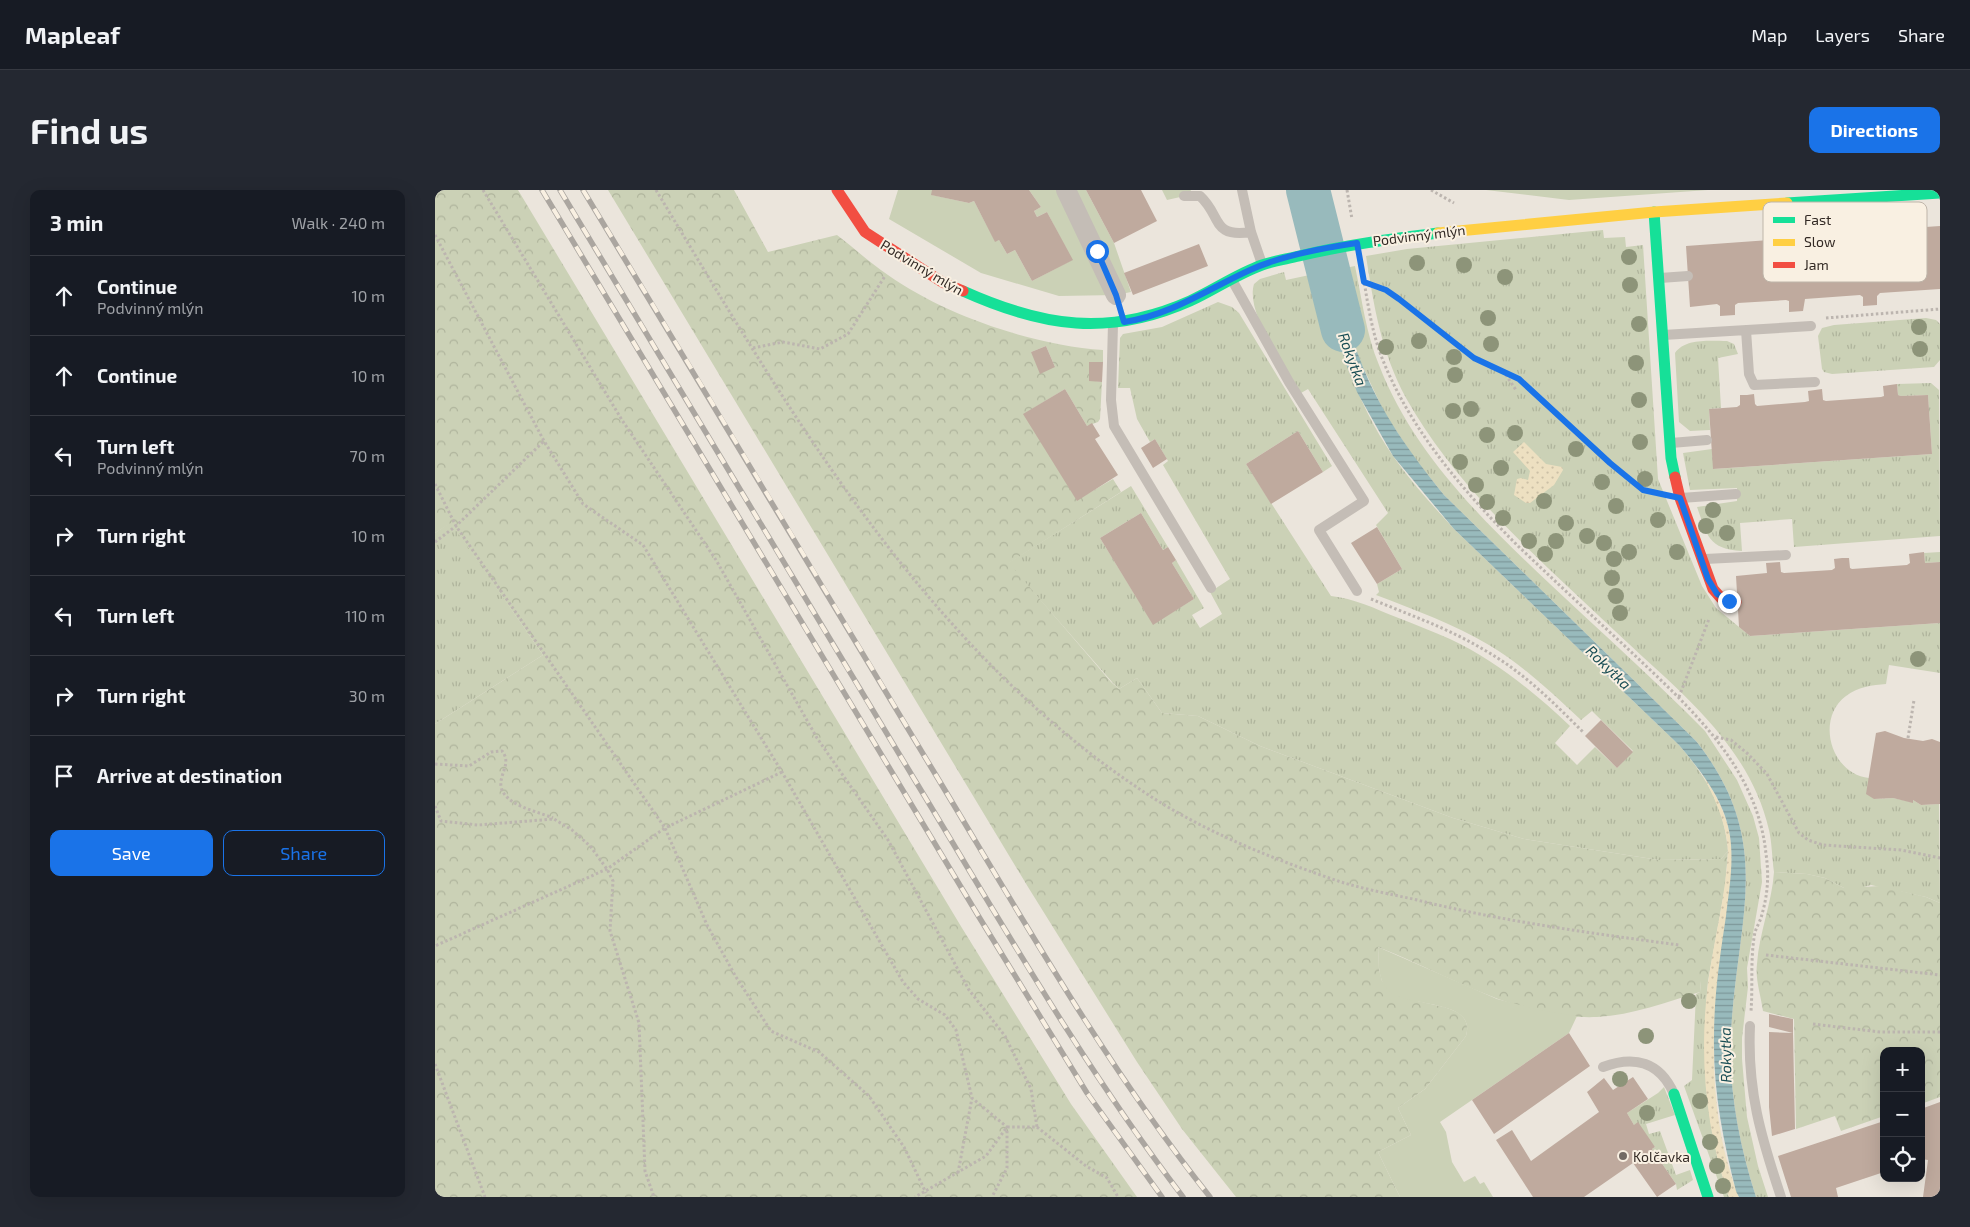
<!DOCTYPE html>
<html lang="en">
<head>
<meta charset="utf-8">
<style>
  body { margin:0; font-family:"Exo 2",sans-serif; background:#242831; color:#f1f3f6 }
  .controls { position:absolute; right:15px; bottom:15px; display:grid; overflow:hidden; border-radius:10px; box-shadow:0 5px 20px #0002 }
  .controls button { width:45px; height:45px; display:grid; place-items:center; padding:0; border:0; border-bottom:1px solid #363941; background:#171b24; color:#f1f3f6; font:25px sans-serif }
  .stop { position:absolute; width:15px; height:15px; margin:-11px; border:4px solid #1a73e8; border-radius:50%; background:#fff }
  .stop.end { background:#1a73e8; border-color:#fff; box-shadow:0 1px 5px #0008 }
  .list { margin:0; padding:0; list-style:none }
  h2 { display:flex; justify-content:space-between; align-items:center; height:65px; margin:0; padding:0 20px; font-size:21px }
  h2 small { font-size:16px; font-weight:400; color:#9ea1a6 }
  .list li { display:grid; grid-template-columns:32px 1fr auto; gap:15px; align-items:center; box-sizing:border-box; height:80px; padding:0 20px; border-top:1px solid #363941 }
  .list b { display:block; font-size:19px; white-space:nowrap }
  .list p { margin:0; font-size:16px; white-space:nowrap; color:#9ea1a6 }
  .list em { font-size:16px; font-style:normal; color:#9ea1a6 }
  .actions { display:flex; gap:10px; padding:15px 20px }
  .actions a { flex:1; padding:11px 0; border:1px solid #1a73e8; border-radius:10px; text-align:center; font-size:18px; color:#1a73e8 }
  .actions .main { background:#1a73e8; color:#fff }
  .icon { flex:none; width:28px; height:28px; fill:none; stroke:currentColor; stroke-width:2; stroke-linecap:round; stroke-linejoin:round }
  .map { position:relative; flex:none; width:1505px; height:1007px; overflow:hidden; border-radius:10px }
  header { display:flex; align-items:center; gap:30px; box-sizing:border-box; height:70px; padding:0 25px; background:#171b24; border-bottom:1px solid #363941 }
  header strong { font-size:24px }
  nav { display:flex; gap:28px; margin-inline-start:auto; font-size:18px }
  .intro { display:flex; align-items:center; justify-content:space-between; box-sizing:border-box; height:120px; padding:0 30px }
  h1 { margin:0; font-size:35px }
  .button { padding:12px 22px; border-radius:10px; background:#1a73e8; color:#fff; font-size:18px; font-weight:700 }
  main { display:flex; gap:30px; padding:0 30px }
  aside { flex:1; background:#171b24; border-radius:10px; box-shadow:0 5px 20px #0002 }
  .map>svg:first-child { display:block }
  .grass { fill:url(#grass-tufts) }
  .forest { fill:url(#forest-crowns); fill-rule:evenodd }
  .sand { fill:url(#sand-dots) }
  .garden { fill:#cbd1b6 }
  .water { fill:url(#water-rules) }
  .lines { fill:none; stroke-linecap:round; stroke-linejoin:round }
  .river { stroke:#98babc; stroke-width:44 }
  .building { fill:#bfaa9e }
  .path { stroke:#bcb5af; stroke-width:3; stroke-dasharray:2.5 2.5; stroke-linecap:butt }
  .lane { stroke:#c4bdb6; stroke-width:10 }
  .street { stroke:#c4bdb6; stroke-width:20 }
  .fast { stroke:#16e098; stroke-width:11 }
  .slow { stroke:#ffcf43; stroke-width:11 }
  .jam { stroke:#f24e42; stroke-width:11 }
  .rail-casing { stroke:#aba6a0; stroke-width:5.5 }
  .rail { stroke:#f9f0e2; stroke-width:4; stroke-dasharray:11; stroke-linecap:butt }
  .tree { fill:#8d9479 }
  .route { stroke:#1a73e8; stroke-width:6 }
  .poi-dot { fill:#736b65; stroke:#f9f0e2; stroke-width:2 }
  .labels { text-anchor:middle; dominant-baseline:central; stroke-width:4; stroke-linejoin:round; paint-order:stroke }
  .street-label { font-size:14px; fill:#332a25; stroke:#f9f0e2 }
  .poi-label { font-size:14px; fill:#332a25; stroke:#f9f0e2; text-anchor:start }
  .water-label { font-size:15px; font-style:italic; fill:#1a4e55; stroke:#f9f0e2 }
  .key { fill:#f9f0e2; stroke:#beb5a9; stroke-width:1 }
  .key-label { font-size:14px; fill:#332a25 }
</style>
</head>
<body>
<header>
<strong>Mapleaf</strong>
<nav><a>Map</a><a>Layers</a><a>Share</a></nav>
</header>
<div class="intro"><h1>Find us</h1><a class="button">Directions</a></div>
<main>
<aside>
<h2>3 min<small>Walk · 240 m</small></h2>
<ul class="list">
<li><svg class="icon" aria-label="ahead" viewBox="0 0 24 24"><path d="M12 20V5M6 11l6-6 6 6"/></svg><div><b>Continue</b><p>Podvinný mlýn</p></div><em>10 m</em></li>
<li><svg class="icon" aria-label="ahead" viewBox="0 0 24 24"><path d="M12 20V5M6 11l6-6 6 6"/></svg><div><b>Continue</b></div><em>10 m</em></li>
<li><svg class="icon" aria-label="left" viewBox="0 0 24 24"><path d="M17 20v-9H6M10 6l-5 5 5 5"/></svg><div><b>Turn left</b><p>Podvinný mlýn</p></div><em>70 m</em></li>
<li><svg class="icon" aria-label="right" viewBox="0 0 24 24"><path d="M7 20v-9h11M14 6l5 5-5 5"/></svg><div><b>Turn right</b></div><em>10 m</em></li>
<li><svg class="icon" aria-label="left" viewBox="0 0 24 24"><path d="M17 20v-9H6M10 6l-5 5 5 5"/></svg><div><b>Turn left</b></div><em>110 m</em></li>
<li><svg class="icon" aria-label="right" viewBox="0 0 24 24"><path d="M7 20v-9h11M14 6l5 5-5 5"/></svg><div><b>Turn right</b></div><em>30 m</em></li>
<li><svg class="icon" aria-label="arrive" viewBox="0 0 24 24"><path d="M6 21V4h12l-3 4 3 4H6"/></svg><div><b>Arrive at destination</b></div></li>
</ul>
<div class="actions"><a class="main">Save</a><a>Share</a></div>
</aside>
<div class="map">
<svg width="1505" height="1007" viewBox="0 0 1505 1007">
  <defs>
    <pattern id="grass-tufts" width="24" height="20" patternUnits="userSpaceOnUse" patternTransform="scale(1.25)"><rect width="24" height="20" fill="#cbd1b6"/><path d="M3 7l-1-3M5 7V3M7 7l1-3M15 17l-1-3M17 17v-4M19 17l1-3" fill="none" stroke="#afb49c"/></pattern>
    <pattern id="forest-crowns" width="20" height="18" patternUnits="userSpaceOnUse" patternTransform="scale(1.25)"><rect width="20" height="18" fill="#cbd1b6"/><path d="M2 6a3 3 0 1 1 6 0M12 15a3 3 0 1 1 6 0" fill="none" stroke="#afb49c"/></pattern>
    <pattern id="sand-dots" width="8" height="8" patternUnits="userSpaceOnUse" patternTransform="scale(1.25)"><rect width="8" height="8" fill="#ede0c1"/><path d="M2 2h.1M6 6h.1" fill="none" stroke="#ccc0a6" stroke-width="1.8" stroke-linecap="round"/></pattern>
    <pattern id="water-rules" width="6" height="5" patternUnits="userSpaceOnUse" patternTransform="scale(1.25)"><rect width="6" height="5" fill="#98babc"/><path d="M0 2.5h6" fill="none" stroke="#7d9799"/></pattern>
  </defs>
  <rect width="100%" height="100%" fill="#ebe5dc"/>
  <path class="grass" d="M1168 40 1169 48 1190 47 1191 57 1208 55 1223 289 1267 396 1281 418 1315 446 1505 433V483L1454 475 1451 494C1438 495 1422 497 1411 506 1380 529 1396 584 1434 588L1439 609 1458 608 1477 612 1478 610 1486 615 1504 614 1505 713 1491 707 1436 695 1422 699 1409 698 1390 688 1372 684 1339 682C1337 668 1337 653 1334 640 1314 553 1241 499 1180 441 1105 370 1022 299 971 208 946 161 939 117 931 66L972 59Z
    M920 76C927 109 931 144 944 175 978 263 1048 331 1115 394 1167 443 1220 490 1270 541L1302 590 1318 626 1324 648 1327 692 1312 778 1313 797 1307 848V869L1312 927 1323 976 1333 1007H1321C1304 954 1293 898 1296 842 1302 728 1341 652 1261 551L1009 305 980 269 950 224 926 173 916 146 900 80Z
    M849 82 851 90 884 83C901 147 920 211 958 266 976 292 998 316 1019 339L1244 555C1271 586 1290 619 1293 661L1286 669 1224 670 1089 649 1018 628 825 556 763 526 727 523 702 488 684 499 677 492 573 373 696 296 733 357 728 360 706 323 665 348 718 434 759 409 737 373 741 370 769 418 757 425 765 438 787 424 775 402 795 389 728 275 733 271 720 249 715 252 702 229 695 198H683L685 148 688 144 727 137 783 112 797 117 804 123 897 276 888 282 863 241 811 274 896 406C918 408 941 419 961 427 979 434 997 441 1015 449 1060 470 1099 502 1135 536L1120 553 1142 575 1160 557 1182 578 1198 561 1157 521 1146 530C1117 503 1088 475 1054 455 1019 434 980 420 941 405L944 402 942 394 967 379 941 335 953 323 873 199 866 203C851 177 810 124 819 94L825 89Z
    M1491 128 1501 130 1505 134V170L1499 177 1397 184 1389 182 1387 179 1383 146 1387 138 1399 135Z
    M1292 151 1299 154 1303 164 1283 168 1286 218 1274 219 1275 240 1255 241 1244 232 1240 163C1250 148 1276 151 1292 151Z
    M1496 193 1504 200 1505 346 1359 357 1357 329 1305 333 1307 361C1273 359 1272 345 1262 317L1302 311V298L1255 300 1248 263 1277 259 1279 279 1497 264 1493 205 1466 206 1463 205 1462 194Z
    M16 332 108 465 0 534V343Z
    M1505 362V372L1490 373 1489 363Z
    M1266 791H1273C1266 865 1270 937 1294 1007H1289L1249 896 1257 890 1261 804 1265 802Z
    M1229 897 1240 925 1211 934 1214 944 1225 941 1241 985 1255 980 1258 990 1242 1000 1241 994 1217 959 1220 957 1199 935 1192 923 1223 903Z"/>
  <path class="forest" d="M0 0H83L527 738 636 914 702 1007H0V534L108 465 16 333 0 343Z
    M173 0H299L333 62 402 45C419 58 435 73 453 85 511 126 598 155 668 160V172H654V190L667 192 665 229 663 232 652 236 630 199 589 224 642 310 678 289 686 302 574 373 676 492 684 499 702 488 727 523 763 526 825 556 1018 628 1089 649 1224 670 1286 669 1293 661 1290 697 1273 791H1266L1265 802C1232 812 1198 825 1162 827 1083 830 1014 785 943 757L944 779 947 791C956 796 964 804 974 808 993 817 1040 814 1031 846L990 899 963 918 976 945 943 962 965 1007H801L747 939 702 872 593 697ZM611 156 620 177 596 162Z
    M1339 682 1372 684 1390 688 1409 698 1445 696 1491 707 1505 713V907L1486 914V861H1449V926L1406 941 1400 926 1361 939 1359 829 1328 821C1326 806 1320 789 1322 774 1324 743 1337 713 1339 682Z"/>
  <path class="sand" d="M1089 252 1111 274 1127 277 1128 280 1119 295 1095 313H1091L1079 305 1082 289 1086 288 1093 290 1095 281 1078 262Z
    M1265 580C1278 600 1291 621 1295 645 1303 686 1287 746 1283 789 1275 861 1277 939 1304 1007H1294C1270 938 1264 865 1273 793 1279 749 1291 705 1293 661 1291 631 1279 606 1265 580Z"/>
  <path class="garden" d="M463 0H497V5L534 13 539 11 560 51 564 50 572 64 580 60 597 91 637 70 612 22 602 27 599 21 606 17 594 0H651L679 53 696 102 681 105 624 106 546 83 454 29Z
    M727 0H756L754 5 732 10Z
    M1051 0H1273L1134 10Z
    M943 757 1062 809 1104 820 1142 826 1134 843 1005 932 1011 942 1017 972 1029 992 1040 986 1045 994 1049 992 1058 1007H965L943 962 976 945 963 918 990 899 1031 846C1042 808 971 818 954 801 942 790 944 771 943 757Z"/>
  <path class="water" d="M900 80C908 111 914 143 926 172 945 222 976 264 1009 305L1261 551C1341 652 1302 728 1296 842 1293 898 1304 954 1321 1007H1304L1301 1001C1288 950 1278 900 1279 847 1279 806 1285 766 1291 726 1294 700 1299 673 1295 646 1290 611 1266 581 1244 555L1019 339 958 266 922 202 911 174 884 83Z"/>
  <g class="lines">
    <path class="river" d="M873 0 908 140"/>
  </g>
  <path class="building" d="M497 0H594L606 17 599 21 602 27 612 22 638 70 597 91 580 60 572 64 564 50 560 52 539 11 534 13 496 5Z
    M651 0H706L722 31 679 53Z
    M1505 36V99L1445 103 1442 106V115L1428 116V107L1425 105 1370 109 1368 121 1354 122V111L1351 110 1303 113 1300 115V125L1285 126V116L1282 114 1255 117 1251 56 1476 40V38Z
    M764 54 773 76 698 105 689 83Z
    M611 156 620 177 605 184 596 162Z
    M654 172H668L667 192 654 191Z
    M1462 194 1463 205 1466 206 1493 205 1497 264 1278 279 1274 219 1302 217 1305 215V205H1312L1319 204 1320 214 1322 216 1370 212 1374 211 1373 201 1387 199 1388 210 1391 211 1446 207 1449 206 1448 196Z
    M630 199 652 236 657 233 665 246 660 249 683 285 642 311 588 224Z
    M863 241 888 282 836 314 811 274Z
    M720 249 732 269 718 278 706 258Z
    M706 323 728 360 733 357 741 370 737 373 759 409 718 435 665 348Z
    M942 337 967 379 942 394 916 353Z
    M1489 362 1490 373 1505 372V433L1315 446 1304 437 1301 386 1332 383 1331 373 1345 372 1346 382 1349 383 1397 380 1400 378 1399 369 1407 368H1414L1415 378 1417 379 1472 375 1475 373 1474 364Z
    M1166 530 1198 562 1182 578 1150 546Z
    M1450 541 1469 548 1488 551 1497 549 1505 552V614L1486 615 1478 610V613L1458 608 1439 609 1431 604 1441 543Z
    M1334 824 1358 829V843L1334 837Z
    M1334 842 1358 843 1360 939 1337 946 1334 917Z
    M1134 843 1155 876 1059 944 1037 910Z
    M1198 887 1213 909 1192 923 1199 935 1203 932 1220 957 1217 959 1241 994 1222 1007 1198 973 1149 1007H1098L1061 950 1077 940 1096 971 1164 922 1152 902 1169 888 1178 900Z
    M1505 912V1007H1488L1493 970 1486 969V919Z
    M1449 931V982L1401 998 1403 1007H1356L1343 966Z"/>
  <g class="lines">
    <path class="path" d="M48 0 187 230 281 370 382 548 453 650 534 800 570 846 596 899 602 937H572L551 966 480 1007
      M221 0C355 222 488 456 709 602 769 642 838 669 906 692 929 699 954 704 978 709 1065 731 1155 743 1244 755
      M912 0 917 29
      M996 0 1019 13
      M0 45 109 251 148 314 208 355 347 582 468 792 483 809 510 825 521 840 537 908 572 937V978L557 1007
      M927 79C932 108 936 140 947 168 976 241 1029 302 1084 357 1120 391 1156 425 1192 458 1253 516 1322 575 1331 664 1334 684 1333 704 1327 724 1326 730 1322 736 1320 742 1315 768 1318 795 1316 821
      M930 92 951 100 964 109 1039 168 1069 182 1081 200
      M1391 128 1505 119
      M318 158 348 152 385 159 413 144 450 86
      M1069 182 1084 189 1096 199C1122 222 1189 296 1216 302
      M0 294 21 336 230 638 172 679 0 756
      M0 352 21 336 109 251
      M936 409C975 425 1015 439 1051 461 1088 482 1118 512 1148 542
      M1244 507 1274 429
      M1281 547 1296 550 1313 564 1332 584 1364 643 1373 650 1388 655 1466 660 1505 668
      M1473 548 1479 510
      M0 574 34 576 56 562 67 561C81 578 50 593 78 612 89 619 106 623 118 628
      M347 582 230 638 272 735 301 787 336 841 384 862 434 906 469 957 491 1003
      M0 616 6 631 43 635 119 629 137 640 155 656 172 679 178 691 175 741 204 833 210 981 219 1007
      M1331 765 1505 785
      M1378 834 1445 842H1505
      M0 874 50 1007
      M602 937 651 976 672 988 683 1007
      M523 983 537 908"/>
    <path class="lane" d="M807 0 816 42 827 74
      M749 6H765C787 26 776 48 816 42
      M1225 88 1253 86
      M797 90 854 192 929 311 884 340 922 401
      M678 134 676 210 679 236 776 398
      M1311 140 1314 184 1319 195 1380 192
      M1228 145 1376 136
      M1236 253 1272 250
      M1246 308 1301 304
      M1270 369 1351 365
      M1315 836C1312 900 1326 947 1346 1007
      M1168 877C1200 865 1225 872 1239 904"/>
    <path class="street" d="M631 0 681 105"/>
    <path class="fast" d="M1352 13 1505 3
      M1219 22 1236 268 1240 287
      M528 101C608 137 674 147 755 111 779 100 802 84 827 75 839 71 852 69 864 66 910 55 956 49 1003 43
      M1239 904 1273 1007"/>
    <path class="slow" d="M1003 43 1219 22 1352 13"/>
    <path class="jam" d="M402 0 430 42 507 92 528 101
      M1240 287 1245 308 1278 399 1286 408 1301 412"/>
    <defs>
      <path id="rail" d="M107 0 544 727 652 903 727 1007
        M125 0C244 197 362 395 481 592 566 732 648 876 748 1007
        M148 0C266 194 383 388 499 582 586 726 670 875 775 1007"/>
    </defs>
    <use href="#rail" class="rail-casing"/>
    <use href="#rail" class="rail"/>
  </g>
  <g class="tree">
    <circle cx="1194" cy="67" r="8"/>
    <circle cx="982" cy="73" r="8"/>
    <circle cx="1029" cy="75" r="8"/>
    <circle cx="1070" cy="87" r="8"/>
    <circle cx="1195" cy="95" r="8"/>
    <circle cx="1053" cy="128" r="8"/>
    <circle cx="1204" cy="134" r="8"/>
    <circle cx="1484" cy="137" r="8"/>
    <circle cx="984" cy="151" r="8"/>
    <circle cx="1056" cy="154" r="8"/>
    <circle cx="951" cy="157" r="8"/>
    <circle cx="1485" cy="159" r="8"/>
    <circle cx="1019" cy="167" r="8"/>
    <circle cx="1201" cy="173" r="8"/>
    <circle cx="1020" cy="185" r="8"/>
    <circle cx="1204" cy="210" r="8"/>
    <circle cx="1036" cy="219" r="8"/>
    <circle cx="1018" cy="221" r="8"/>
    <circle cx="1080" cy="243" r="8"/>
    <circle cx="1052" cy="245" r="8"/>
    <circle cx="1205" cy="252" r="8"/>
    <circle cx="1141" cy="259" r="8"/>
    <circle cx="1025" cy="272" r="8"/>
    <circle cx="1066" cy="278" r="8"/>
    <circle cx="1210" cy="289" r="8"/>
    <circle cx="1167" cy="292" r="8"/>
    <circle cx="1041" cy="295" r="8"/>
    <circle cx="1109" cy="311" r="8"/>
    <circle cx="1052" cy="312" r="8"/>
    <circle cx="1181" cy="316" r="8"/>
    <circle cx="1278" cy="320" r="8"/>
    <circle cx="1068" cy="328" r="8"/>
    <circle cx="1223" cy="330" r="8"/>
    <circle cx="1131" cy="333" r="8"/>
    <circle cx="1271" cy="336" r="8"/>
    <circle cx="1292" cy="343" r="8"/>
    <circle cx="1152" cy="346" r="8"/>
    <circle cx="1094" cy="351" r="8"/>
    <circle cx="1121" cy="351" r="8"/>
    <circle cx="1169" cy="353" r="8"/>
    <circle cx="1194" cy="362" r="8"/>
    <circle cx="1242" cy="362" r="8"/>
    <circle cx="1110" cy="364" r="8"/>
    <circle cx="1179" cy="369" r="8"/>
    <circle cx="1177" cy="388" r="8"/>
    <circle cx="1181" cy="406" r="8"/>
    <circle cx="1185" cy="423" r="8"/>
    <circle cx="1483" cy="469" r="8"/>
    <circle cx="1254" cy="811" r="8"/>
    <circle cx="1211" cy="846" r="8"/>
    <circle cx="1185" cy="889" r="8"/>
    <circle cx="1265" cy="911" r="8"/>
    <circle cx="1212" cy="923" r="8"/>
    <circle cx="1275" cy="952" r="8"/>
    <circle cx="1282" cy="976" r="8"/>
    <circle cx="1288" cy="996" r="8"/>
  </g>
  <g class="lines">
    <path class="route" d="M662 61 681 105 689 132C736 125 773 99 815 80 848 65 887 58 922 53L929 92 951 100 964 109 1039 168 1084 189 1175 273 1208 300 1245 308 1273 389 1282 404 1294 411"/>
  </g>
  <circle class="poi-dot" cx="1188" cy="966" r="5"/>
  <g class="labels">
    <g class="street-label">
      <text transform="translate(984 45) rotate(-7)">Podvinný mlýn</text>
      <text transform="translate(487 77) rotate(31)">Podvinný mlýn</text>
    </g>
    <g class="poi-label">
      <text x="1198" y="966">Kolčavka</text>
    </g>
    <g class="water-label">
      <text transform="translate(918 169) rotate(70)">Rokytka</text>
      <text transform="translate(1174 477) rotate(44)">Rokytka</text>
      <text transform="translate(1290 865) rotate(-91)">Rokytka</text>
    </g>
  </g>
  <rect x="1328" y="12" width="164" height="80" rx="8" class="key"/>
  <rect x="1338" y="27" width="22" height="6" fill="#16e098"/>
  <rect x="1338" y="49" width="22" height="7" fill="#ffcf43"/>
  <rect x="1338" y="72" width="22" height="6" fill="#f24e42"/>
  <g class="key-label">
    <text x="1369" y="35">Fast</text>
    <text x="1369" y="57">Slow</text>
    <text x="1369" y="80">Jam</text>
  </g>
</svg>
<div class="controls">
<button>+</button>
<button>−</button>
<button><svg class="icon" aria-label="locate" viewBox="0 0 24 24"><circle cx="12" cy="12" r="6"/><path d="M12 2v4M12 18v4M2 12h4M18 12h4"/></svg></button>
</div>
<div class="stop" style="left:662px;top:61px"></div>
<div class="stop end" style="left:1294px;top:411px"></div>
</div>
</main>
</body>
</html>
